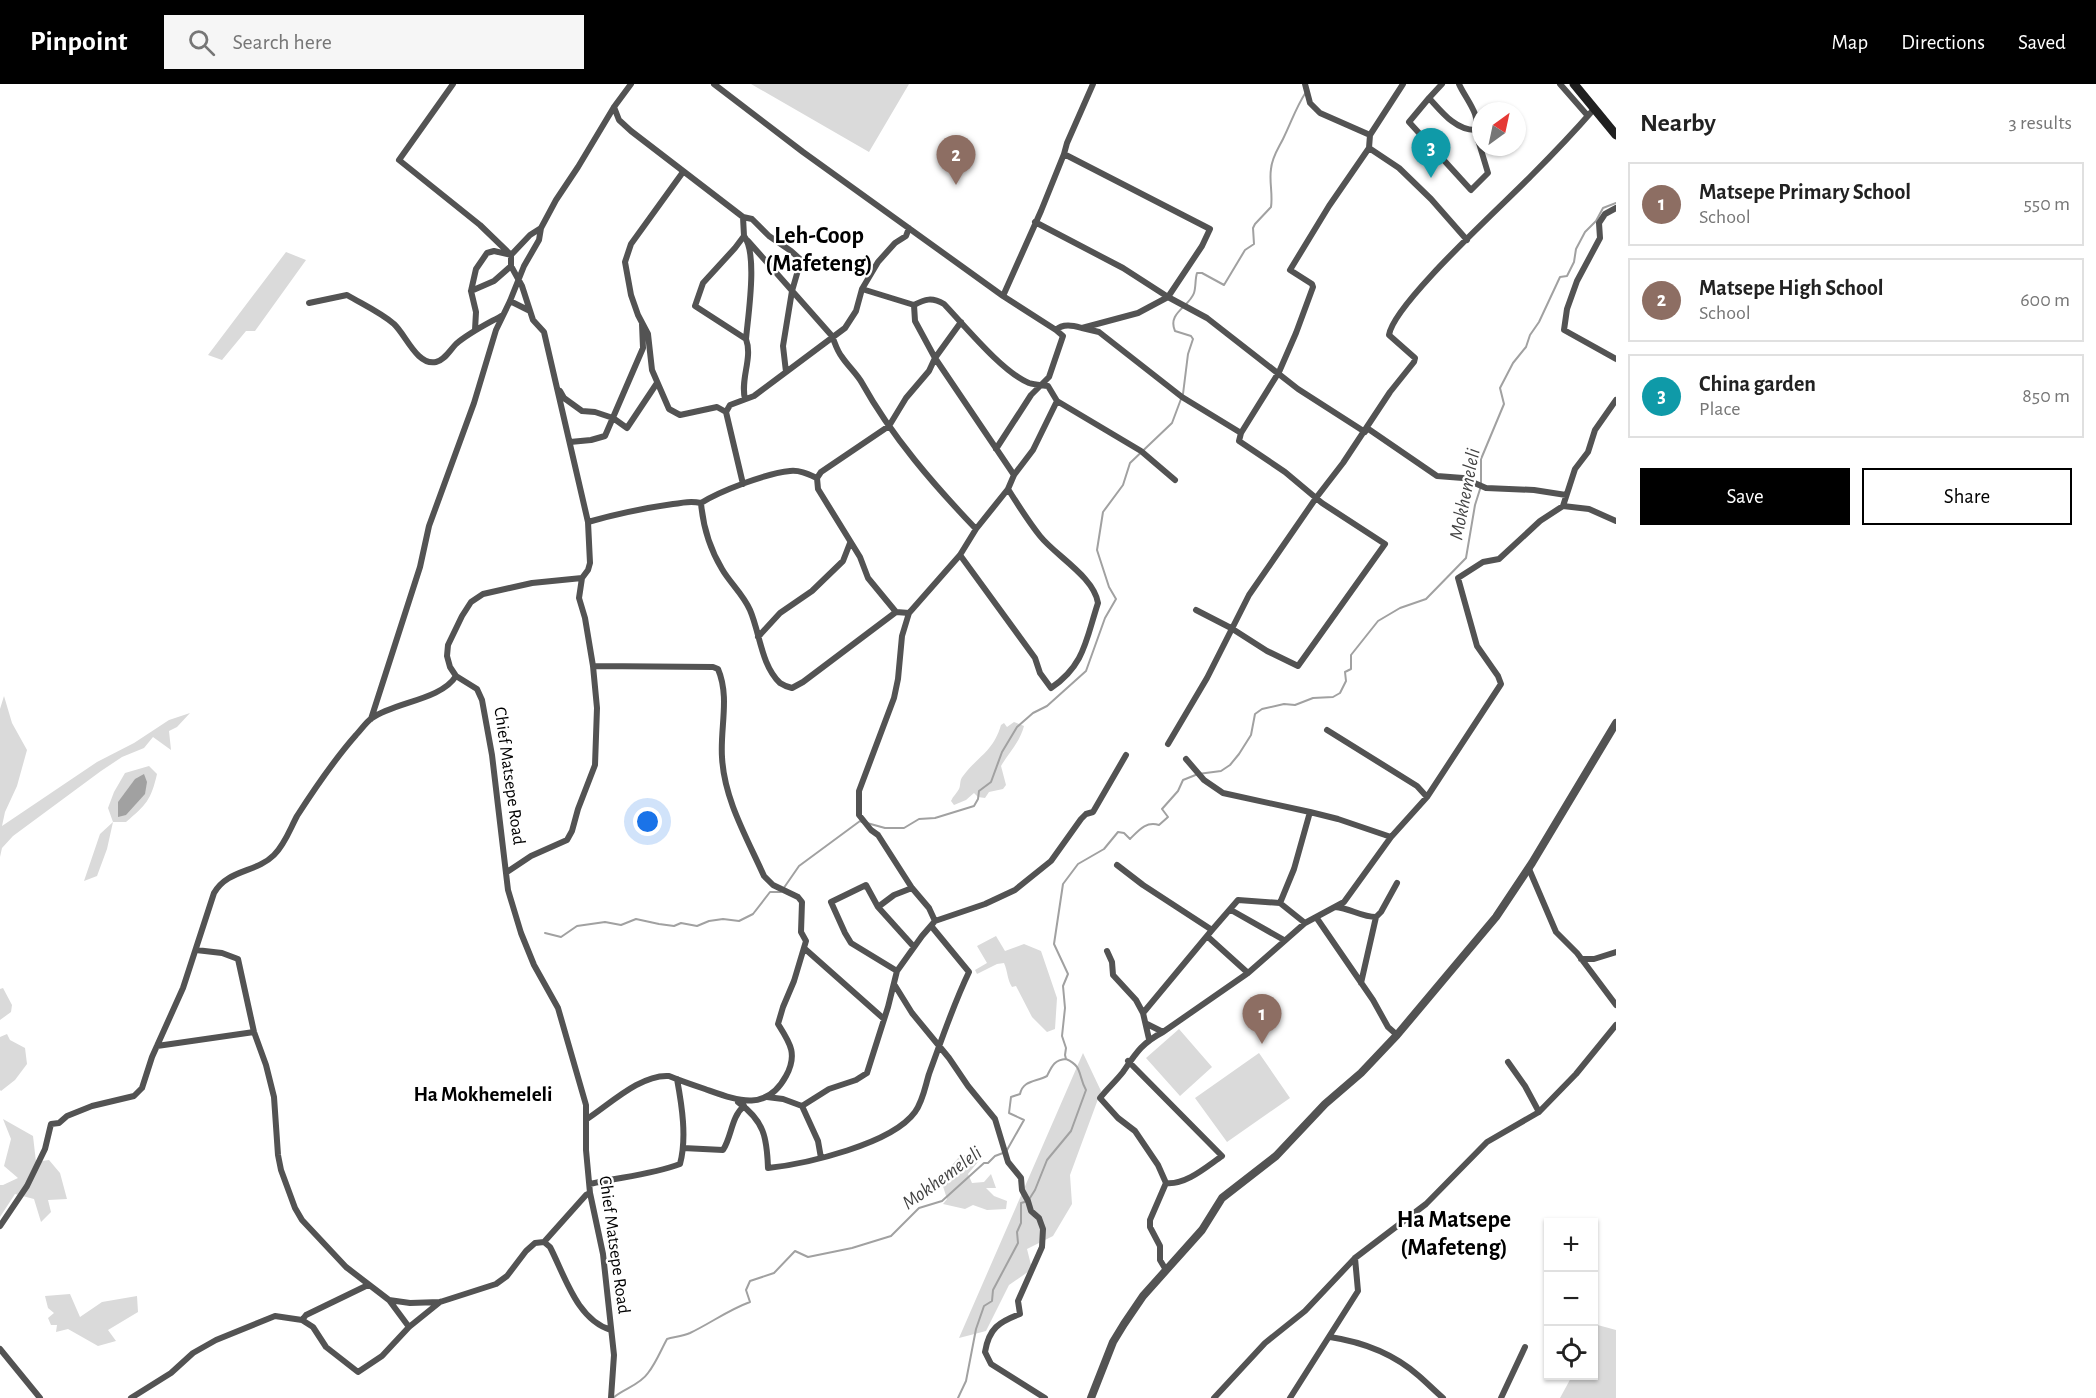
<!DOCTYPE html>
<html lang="en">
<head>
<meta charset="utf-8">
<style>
  body { margin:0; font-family:"Alegreya Sans",sans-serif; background:#f6f6f6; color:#222 }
  .controls { position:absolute; right:18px; bottom:18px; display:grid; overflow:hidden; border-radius:0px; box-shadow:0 2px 4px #0004 }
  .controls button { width:54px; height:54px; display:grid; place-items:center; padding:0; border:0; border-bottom:2px solid #e0e0e0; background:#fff; color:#222; font:30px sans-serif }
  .compass { position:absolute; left:1472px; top:18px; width:54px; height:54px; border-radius:50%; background:#fff; box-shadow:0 2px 4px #0004; rotate:33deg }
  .you { position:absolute; left:648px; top:738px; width:21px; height:21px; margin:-15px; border:4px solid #fff; border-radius:50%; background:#1a73e8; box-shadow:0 0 0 9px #1a73e833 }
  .badge { display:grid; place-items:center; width:39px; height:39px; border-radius:50%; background:#000; color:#fff; font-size:20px; font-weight:700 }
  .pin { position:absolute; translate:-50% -50px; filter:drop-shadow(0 2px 3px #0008) }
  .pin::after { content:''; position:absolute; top:32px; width:21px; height:18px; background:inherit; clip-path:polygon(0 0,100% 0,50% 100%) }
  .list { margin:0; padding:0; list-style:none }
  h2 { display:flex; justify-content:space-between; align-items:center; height:78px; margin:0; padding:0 24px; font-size:26px }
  h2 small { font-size:20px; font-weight:400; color:#767676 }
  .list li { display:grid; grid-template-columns:39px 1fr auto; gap:18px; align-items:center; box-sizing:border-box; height:84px; margin:0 12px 12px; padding:0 12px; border:2px solid #e0e0e0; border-radius:0px }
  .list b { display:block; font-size:22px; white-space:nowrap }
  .list p { margin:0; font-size:20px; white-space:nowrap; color:#767676 }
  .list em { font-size:20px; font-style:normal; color:#767676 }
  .actions { display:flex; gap:12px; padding:18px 24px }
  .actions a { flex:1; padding:14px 0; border:2px solid #000; border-radius:0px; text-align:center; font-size:21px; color:#000 }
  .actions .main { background:#000; color:#fff }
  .icon { flex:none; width:33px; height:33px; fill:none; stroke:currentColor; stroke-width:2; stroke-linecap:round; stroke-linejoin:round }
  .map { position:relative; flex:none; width:1616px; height:1314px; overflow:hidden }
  header { display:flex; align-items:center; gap:36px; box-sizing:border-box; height:84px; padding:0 30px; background:#000; color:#fff }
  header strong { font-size:28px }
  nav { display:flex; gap:33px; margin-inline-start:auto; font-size:21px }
  .search { width:420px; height:54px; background:#f6f6f6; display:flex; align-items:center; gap:15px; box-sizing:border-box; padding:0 21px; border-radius:0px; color:#767676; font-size:22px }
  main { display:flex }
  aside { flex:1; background:#fff }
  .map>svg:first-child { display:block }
  .green { fill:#dadada }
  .water { fill:#a1a1a1 }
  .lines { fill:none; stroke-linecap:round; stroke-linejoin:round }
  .stream { stroke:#a1a1a1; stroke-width:2 }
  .minor { stroke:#535353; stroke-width:6 }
  .tertiary { stroke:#535353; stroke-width:8 }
  .secondary { stroke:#202020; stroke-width:9 }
  .labels { text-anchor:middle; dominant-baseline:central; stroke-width:4.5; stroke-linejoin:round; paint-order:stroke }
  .street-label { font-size:18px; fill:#000; stroke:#fff }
  .water-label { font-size:20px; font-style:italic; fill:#424242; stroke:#fff }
  .quarter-label { font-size:21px; font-weight:bold; fill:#000; stroke:#fff }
  .district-label { font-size:24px; font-weight:bold; fill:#000; stroke:#fff }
</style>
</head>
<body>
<header>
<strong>Pinpoint</strong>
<div class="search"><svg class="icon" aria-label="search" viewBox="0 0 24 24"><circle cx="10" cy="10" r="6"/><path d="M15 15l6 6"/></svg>Search here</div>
<nav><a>Map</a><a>Directions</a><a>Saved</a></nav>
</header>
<main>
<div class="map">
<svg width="1616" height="1314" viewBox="0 0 1616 1314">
  <rect width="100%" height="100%" fill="#fff"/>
  <path class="green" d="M751 0H909L869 68Z
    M286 168 306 176 255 247H246L222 276 208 271Z
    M4 612 12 639 27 666 17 702 5 728 2 742 97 678 134 659 169 636 190 629 177 643 169 647 171 666 153 653 144 664 122 673 101 687 13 752 2 764 0 773V625Z
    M1014 638 1024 642C1020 658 1009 668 1001 682L1006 701 1003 705 989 708 985 714 978 713 974 709 966 716 954 721 951 717C953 712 957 709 959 705 961 701 959 697 963 692 978 672 993 668 1001 641L1004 639 1007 643Z
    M149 682 157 690C151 716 146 721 126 738H113L107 765 97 792 84 797 100 750 113 738 108 724 114 708 125 689Z
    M996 852 1005 867 1024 860 1041 867 1057 914 1055 945 1047 948 1032 933 1016 902 1012 903C1007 895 1008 888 1004 879L997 880 977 890 975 886 987 879 977 862Z
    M3 904 12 921 11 928 0 936V953L7 950 10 956 25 964 27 980 15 996 1 1007 0 1006V905Z
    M1179 945 1212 983 1180 1012 1146 974Z
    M1083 969 1101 1007 1070 1091 1072 1120 1053 1152 1027 1165 1032 1185 1009 1201 986 1247 959 1254Z
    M1259 969 1290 1014 1227 1058 1195 1014Z
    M3 1035 33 1052 36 1078 49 1076 60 1089 67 1115 48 1116 51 1128 41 1138 34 1115 15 1110 0 1133V1101H3L18 1094 4 1082 11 1055Z
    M975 1070 982 1073 968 1090 972 1099 984 1098 991 1090 996 1104H986L994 1112 1007 1117 1006 1125 987 1126 973 1121 965 1125 943 1120 947 1115 942 1099 945 1089 960 1072Z
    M70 1210 80 1233 102 1218 137 1212 138 1228 108 1246 116 1257 98 1262 68 1245 56 1248 57 1241H51L48 1234 54 1229 48 1224 45 1212Z
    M1594 1240 1616 1246V1314H1560L1572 1292H1594Z"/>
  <path class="water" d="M144 690 147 698 145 710 126 731 118 733V718L135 695Z"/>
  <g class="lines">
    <path class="stream" d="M1183 310 1188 270 1193 255 1191 252 1175 247C1167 229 1189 223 1194 209 1196 203 1195 195 1197 189H1202L1224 201 1245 166 1254 160 1253 144 1255 140 1271 123C1273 110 1269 97 1271 85 1272 73 1278 65 1283 55 1291 39 1296 23 1306 8
      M867 739 885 744H904L919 735 935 734 974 722 978 715 979 707 991 698 1002 668 1017 643 1033 629 1047 622 1086 587 1105 534 1116 515 1109 503 1097 466 1103 428 1123 401 1130 379 1172 339 1181 315
      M545 849 561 853 577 842 605 838 621 841 636 835 659 840 674 842 681 839 697 842 709 837 723 835 739 837 753 830 770 808H781L799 782 860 737 862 738
      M1007 1066 1024 1036 1009 1029 1011 1013 1020 1010C1023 996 1036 998 1047 992 1052 982 1054 976 1066 975L1065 971 1066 964 1062 952 1065 924 1063 902 1068 890 1054 860 1063 800 1078 780 1104 765 1118 748 1124 749 1130 755C1139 746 1146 737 1159 741L1168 733 1162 725 1178 707 1183 696 1198 690 1221 687 1230 681 1239 670 1251 651 1255 630 1262 625 1284 620 1295 621 1313 614 1333 613 1340 609 1346 597 1345 588 1351 585V571L1378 537 1400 524 1426 515 1466 474 1475 421 1481 402V375L1504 320 1500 304 1513 279 1526 263 1530 251 1539 238 1560 193 1567 192 1574 178 1576 165 1585 148 1596 137 1603 124 1616 119
      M613 1314C623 1305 640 1301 648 1289 656 1279 661 1266 667 1255 674 1253 683 1252 690 1249 711 1239 728 1226 750 1218L746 1206 750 1197 774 1189 795 1167 808 1173 852 1164 891 1152 919 1124 942 1117 984 1079H988L995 1072 1003 1069
      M958 1314 966 1297 976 1245 984 1222 992 1217 993 1206 1018 1159 1017 1148 1021 1139V1119L1028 1117 1035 1106 1047 1076 1071 1047 1086 1006C1078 992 1083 982 1066 975"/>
    <path class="minor" d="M453 0 399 76 480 141 511 171 530 151 541 144
      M714 0 803 68 1003 212 1041 127 1064 70 1067 59 1093 0
      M1305 0 1310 19 1320 29 1370 51
      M1442 0 1429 14C1441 27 1455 46 1475 46 1482 32 1465 14 1459 0
      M1560 0 1588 32
      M1429 14 1409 38 1471 106 1488 89 1475 46
      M614 23 619 36 631 47 743 133 752 135 769 152 791 167 801 176 792 207 783 262 786 288
      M1369 64 1399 84 1431 115 1467 156
      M683 88 631 160 625 178 631 211 638 231 648 250 652 286 669 325 680 331 717 323 726 328 743 400
      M1616 124 1605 130 1599 139 1600 154 1577 197 1567 225 1564 246 1616 275
      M743 133 744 152 735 164 703 199 695 222 746 255C748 232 758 169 744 152
      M1035 138 1123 184 1168 213 1202 162 1210 145 1064 70
      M748 157 832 252C835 259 837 267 842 273 848 282 857 290 862 299 892 353 934 401 976 445
      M862 205 914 221C925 215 932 213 944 220 965 242 1002 288 1029 299 1035 301 1042 301 1048 302L1057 317 1141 367 1175 396
      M471 207 494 197 511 182
      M1003 212 1056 246C1063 239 1074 242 1082 244
      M510 217 530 227
      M309 219 347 211C362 220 380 228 394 240 406 251 417 282 436 278 445 276 450 266 456 260 470 248 487 240 503 231
      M914 221 915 237 935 274 1014 391
      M961 238 935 274 929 287 906 314 889 342 821 388 817 394 818 405 860 473 868 494 896 528 909 529 960 471 976 445 1008 405 1014 391 1033 366 1057 317
      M475 246 476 228 471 207 476 185 487 169 494 167 511 171V182L522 202 533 236 544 248 588 438 590 479 588 486 582 494 532 499 483 510 471 518 462 532 448 561 447 572 450 583 456 592 477 605 482 616 492 671 508 806 521 849 534 881 558 924 586 1021V1066L590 1109 603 1170 614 1271 611 1314
      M560 307 564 314 582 327 595 328 613 334 627 344 657 299
      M745 315C740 295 753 274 746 255
      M726 328 730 321 754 312 845 244 856 227 862 205 878 178 895 159 906 152 909 144
      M1367 344 1437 392 1463 394 1486 404 1534 406 1566 411
      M1241 349 1279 288 1296 249 1313 203 1312 200 1290 186 1329 122 1369 64 1370 51 1403 0
      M570 358 591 356 605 352 643 264 642 240
      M996 365 1031 311 1049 293 1063 252 1056 246
      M701 419C703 442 710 465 722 485 730 499 743 510 750 526 760 549 761 581 780 599 783 601 788 603 792 604L803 598 896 528
      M1563 422 1589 425 1616 437
      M588 438C616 430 644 424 673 420 686 419 688 416 701 419 720 407 767 389 790 387 800 386 808 390 817 394
      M960 471 1035 574 1040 589 1051 604C1085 581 1086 555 1098 519 1094 493 1056 472 1040 452 1028 437 1018 421 1008 405
      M582 494 579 514 585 534 593 582 713 583 718 585C730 613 720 644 722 673 724 715 747 754 764 792L773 801 798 813 802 818 801 848 806 857 794 897 783 923 778 940C790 959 798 970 786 992 766 1029 736 1016 705 1005 693 1001 681 997 669 992 641 990 610 1020 587 1035
      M1196 526 1231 544 1267 567 1298 582 1385 460 1322 419 1285 388 1239 357 1241 349 1182 313 1099 248 1082 244 1138 229 1168 213 1207 234 1298 305 1365 348
      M909 529 902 552 898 595 894 614 859 707V731L871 746 878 751 912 804 929 824 935 837
      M758 553 780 529 812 507 843 477 850 459
      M371 635 420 483 429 442 474 319 496 246 510 217 524 182 539 156 541 144 556 116 578 83 614 23 631 0
      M1327 646 1417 702 1427 713
      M1168 660 1207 594 1249 511 1316 414 1343 379 1390 308 1414 278 1415 274 1389 251C1393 220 1504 120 1531 92 1553 70 1574 48 1594 25
      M1186 675 1204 696 1223 709 1310 728
      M1117 781 1143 801 1212 846 1207 852 1248 889
      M1529 785 1556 848 1577 869 1616 921
      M507 788 531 772 567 756 572 747 578 725 595 681 597 624 593 582
      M878 823 894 811 912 804
      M1335 823C1350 824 1361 833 1376 833L1381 828 1397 799
      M1231 826 1284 856
      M1316 833 1373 916 1388 943 1397 951
      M1305 839 1280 819 1294 785 1310 728 1338 735 1391 753
      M1212 846 1238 816 1280 819
      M804 864 884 935
      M196 866 222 869 238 875 254 948 266 981 274 1013 278 1071 281 1086 295 1124 302 1136 346 1183 389 1216 410 1219 440 1218 496 1200 507 1192 526 1167 535 1159 544 1158 586 1111 590 1109
      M1107 867 1112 878 1113 891 1136 916 1143 929 1149 955
      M1581 875H1594L1616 868
      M897 887 851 859 845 849 831 818 866 801 878 823 914 863
      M1361 899 1376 833
      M894 900 912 929 949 974 968 1002 995 1035 1008 1078 1021 1094 1022 1106 1028 1117 1031 1127 1039 1134 1043 1145 1042 1163 1018 1217 1020 1230C999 1238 989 1244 985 1268L991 1280 1045 1314
      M1143 929 1207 852
      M1147 940 1163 948
      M157 962 254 948
      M1128 977 1222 1072C1206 1083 1186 1101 1166 1099
      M1508 978 1525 1002 1539 1028
      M767 1013 783 1015 802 1022 818 1057 821 1074
      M738 1018C764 1037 767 1053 768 1084 806 1080 892 1060 915 1028 923 1017 925 1003 929 990 942 955 953 921 969 888L932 843
      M802 1022 829 1005 856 996 867 989 888 923 897 887 922 852 935 837 985 820 1015 806 1051 777 1081 735 1086 730 1093 728 1126 671
      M683 1064 723 1066C732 1052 731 1033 744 1022
      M590 1100C620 1093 651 1091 680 1080 687 1054 682 1022 677 995
      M0 1142 27 1102 45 1065 51 1040 59 1039 67 1032 92 1022 134 1012 142 1004 152 973 183 904 214 809C228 785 256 789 274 771 285 760 290 745 297 732 315 704 334 676 356 651 361 646 366 638 372 634 395 618 441 616 456 592
      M544 1158 550 1163C565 1192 577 1236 611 1246
      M1166 1186 1160 1176V1162L1150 1143V1136L1166 1099 1158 1081 1135 1047 1118 1034 1100 1014C1107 1005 1116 997 1123 988 1136 969 1142 959 1163 948L1248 889 1305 839 1344 818 1391 753 1427 713 1501 600 1498 592 1477 562 1458 494 1483 478 1499 475 1540 437 1563 422 1575 385 1588 368 1595 346 1616 316
      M389 1216 409 1243
      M302 1236 313 1243 326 1263 358 1288 382 1272 409 1243 440 1218
      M1330 1253C1363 1258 1393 1269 1419 1292 1427 1299 1435 1307 1443 1314
      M0 1265 40 1314
      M131 1314 171 1289 193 1269 216 1256 275 1232 302 1236 306 1231 368 1201
      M1214 1314 1265 1259 1305 1227 1355 1174 1426 1120 1487 1058 1539 1028 1576 990 1616 941
      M1290 1314 1358 1207 1355 1174
      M1501 1314 1525 1263"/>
    <path class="tertiary" d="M1091 1314 1113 1258 1124 1240 1143 1212 1202 1146 1222 1114 1276 1072 1325 1020 1361 989 1397 951 1496 833 1532 779 1616 639"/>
    <path class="secondary" d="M1574 0 1616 51"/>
  </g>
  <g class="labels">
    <g class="street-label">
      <text transform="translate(509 692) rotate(82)">Chief Matsepe Road</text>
      <text transform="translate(614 1161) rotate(82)">Chief Matsepe Road</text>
    </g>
    <g class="water-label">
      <text transform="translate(1465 410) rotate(-79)">Mokhemeleli</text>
      <text transform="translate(942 1094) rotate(-36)">Mokhemeleli</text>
    </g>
    <g class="quarter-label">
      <text x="483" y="1010">Ha Mokhemeleli</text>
    </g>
    <g class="district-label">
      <text x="819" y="152">Leh-Coop<tspan x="819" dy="28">(Mafeteng)</tspan></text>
      <text x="1454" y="1136">Ha Matsepe<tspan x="1454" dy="28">(Mafeteng)</tspan></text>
    </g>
  </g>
</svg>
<div class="controls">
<button>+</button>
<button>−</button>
<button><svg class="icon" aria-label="locate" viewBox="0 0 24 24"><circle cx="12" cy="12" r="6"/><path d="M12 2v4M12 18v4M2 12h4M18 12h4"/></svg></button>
</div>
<svg class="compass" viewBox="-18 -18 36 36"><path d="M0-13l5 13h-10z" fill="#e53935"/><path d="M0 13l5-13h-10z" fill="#767676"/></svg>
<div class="you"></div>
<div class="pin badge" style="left:1262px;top:960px;background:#8d6e63">1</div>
<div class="pin badge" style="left:956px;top:101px;background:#8d6e63">2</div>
<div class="pin badge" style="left:1431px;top:94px;background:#0f9aa8">3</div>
</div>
<aside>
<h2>Nearby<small>3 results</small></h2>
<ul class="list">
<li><span class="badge" style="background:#8d6e63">1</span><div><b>Matsepe Primary School</b><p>School</p></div><em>550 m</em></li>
<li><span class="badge" style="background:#8d6e63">2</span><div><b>Matsepe High School</b><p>School</p></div><em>600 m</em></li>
<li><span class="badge" style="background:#0f9aa8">3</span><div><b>China garden</b><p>Place</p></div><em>850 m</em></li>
</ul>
<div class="actions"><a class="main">Save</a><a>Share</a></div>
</aside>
</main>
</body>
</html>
